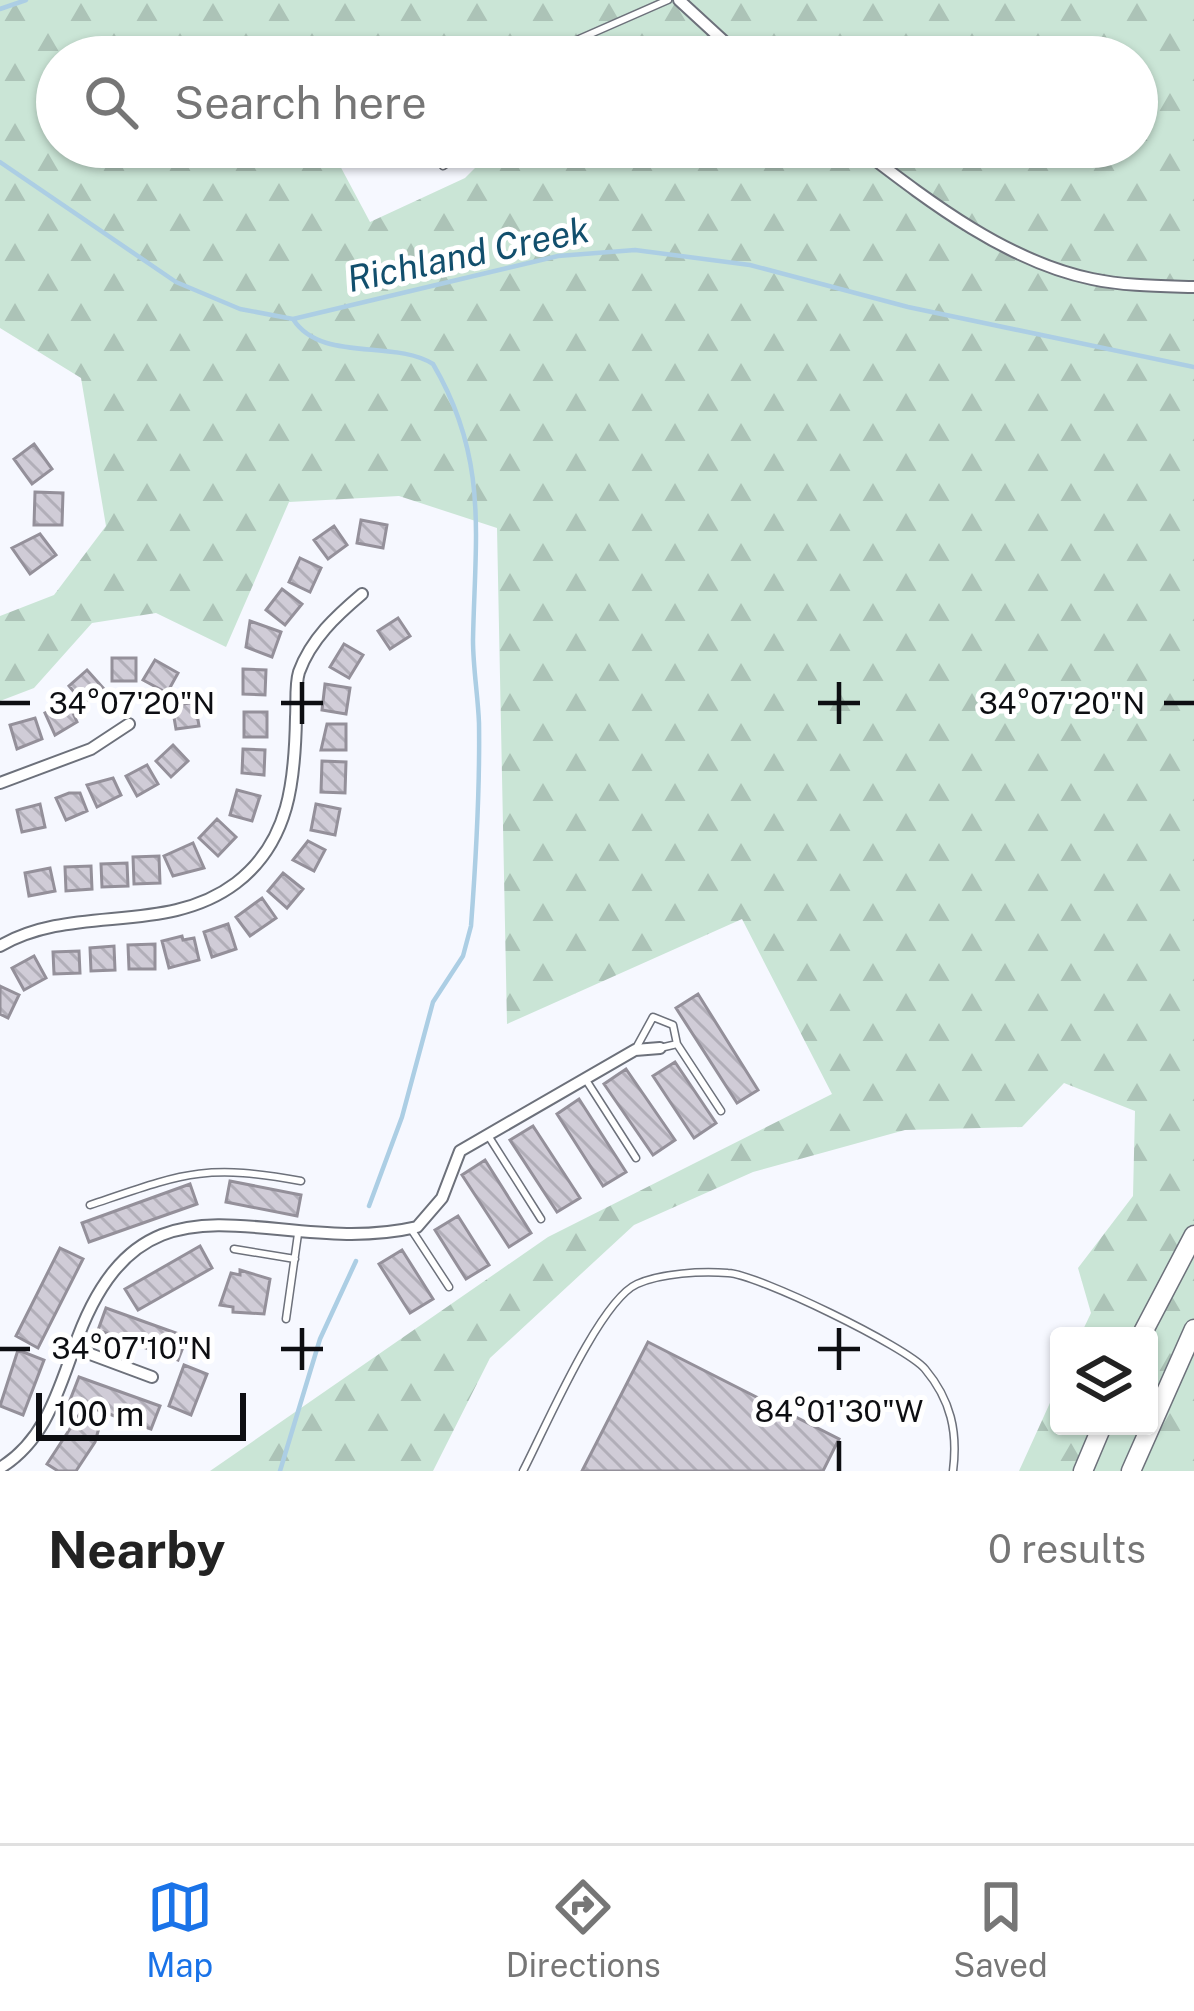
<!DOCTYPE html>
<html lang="en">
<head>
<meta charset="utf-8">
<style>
  body { margin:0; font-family:"Public Sans",sans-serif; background:#f6f6f6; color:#222 }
  .controls { position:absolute; right:36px; bottom:36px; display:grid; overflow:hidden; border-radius:12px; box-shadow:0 3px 9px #0004 }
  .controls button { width:108px; height:108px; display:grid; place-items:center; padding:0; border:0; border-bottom:3px solid #e0e0e0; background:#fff; color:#222; font:60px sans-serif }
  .scale { position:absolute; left:36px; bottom:30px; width:210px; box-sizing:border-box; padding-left:12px; border:6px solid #0d0e12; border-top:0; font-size:33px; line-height:42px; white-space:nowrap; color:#0d0e12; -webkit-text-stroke:9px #fff; paint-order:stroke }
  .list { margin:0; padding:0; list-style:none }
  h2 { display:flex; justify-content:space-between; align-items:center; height:156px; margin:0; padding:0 48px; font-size:51px }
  h2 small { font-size:39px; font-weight:400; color:#767676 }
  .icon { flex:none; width:66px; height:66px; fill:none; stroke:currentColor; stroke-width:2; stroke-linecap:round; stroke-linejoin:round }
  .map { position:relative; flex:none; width:1194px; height:1471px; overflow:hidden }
  .search { position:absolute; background:#fff; box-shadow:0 3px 9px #0004; left:36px; right:36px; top:36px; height:132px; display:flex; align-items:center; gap:30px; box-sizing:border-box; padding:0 42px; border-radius:66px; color:#767676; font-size:45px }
  .sheet { height:372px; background:#fff }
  nav { display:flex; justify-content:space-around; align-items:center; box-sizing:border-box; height:168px; border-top:3px solid #e0e0e0; background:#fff; font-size:33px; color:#767676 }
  nav a { display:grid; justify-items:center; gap:6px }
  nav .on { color:#1a73e8 }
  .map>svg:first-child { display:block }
  .forest { fill:url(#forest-firs); fill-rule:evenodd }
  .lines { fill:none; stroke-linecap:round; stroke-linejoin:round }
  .stream { stroke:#accee4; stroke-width:4.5 }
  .building { fill:url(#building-back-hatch); stroke:#94909a; stroke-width:3 }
  .lane-casing { stroke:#6d717b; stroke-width:9 }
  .street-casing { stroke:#6d717b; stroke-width:14 }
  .primary-casing { stroke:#6d717b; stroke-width:21 }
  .lane { stroke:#fff; stroke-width:6 }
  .street { stroke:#fff; stroke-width:10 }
  .primary { stroke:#fff; stroke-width:18 }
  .ticks { fill:none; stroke:#0d0e12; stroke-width:4.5 }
  .labels { text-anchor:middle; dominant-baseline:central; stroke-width:10; stroke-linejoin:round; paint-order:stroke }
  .water-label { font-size:36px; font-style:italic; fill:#124f6d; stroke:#fff }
  .ticks-label { font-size:30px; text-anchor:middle; fill:#0d0e12; stroke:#fff; stroke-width:10; stroke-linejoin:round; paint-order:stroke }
</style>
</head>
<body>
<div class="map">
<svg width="1194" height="1471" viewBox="0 0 1194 1471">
  <defs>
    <pattern id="forest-firs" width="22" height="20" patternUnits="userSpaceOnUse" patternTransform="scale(3)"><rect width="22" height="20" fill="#cae5d6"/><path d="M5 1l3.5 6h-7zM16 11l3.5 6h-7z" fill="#acc3b7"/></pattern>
    <pattern id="building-back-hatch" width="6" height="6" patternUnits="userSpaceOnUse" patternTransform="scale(3)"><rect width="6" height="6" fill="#d0ccd7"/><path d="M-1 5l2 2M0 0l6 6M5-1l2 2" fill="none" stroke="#b1aeb8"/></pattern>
  </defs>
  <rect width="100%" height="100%" fill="#f6f8ff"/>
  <path class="forest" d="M0 0H1194V1471H1019L1059 1383V1426H1149V1336H1080L1091 1313 1078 1268 1133 1196 1135 1111 1064 1083 1022 1127 905 1130 753 1172 634 1225 490 1358 433 1471H210L548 1237 832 1094 742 919 507 1024 497 528 399 496 289 502 226 647 156 613 92 623 34 688 0 701V616L54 595 106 526 81 378 0 328ZM57 57H1137V147H496L465 178 370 222 330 147H57Z"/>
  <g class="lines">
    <path class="stream" d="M0 9 26 0
      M0 162 176 282 240 309 293 319 558 256 635 250 750 265 908 307 1194 367
      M293 319C321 363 393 339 433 364 489 459 475 536 473 640 473 668 478 696 479 723 480 790 476 859 471 926L463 956 433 1002 402 1117 369 1206
      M280 1471 320 1339 356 1261"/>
  </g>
  <path class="building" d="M34 444 52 469 32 484 14 459Z
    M35 492 63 493 62 525H34Z
    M361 520 387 525 383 548 357 543Z
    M334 526 347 545 328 559 314 540Z
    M40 534 56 555 30 574 12 548Z
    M300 558 321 568 310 592 289 582Z
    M282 589 302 604 285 625 266 610Z
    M398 618 410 636 390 649 378 631Z
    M250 621 281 632 272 657 246 647Z
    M344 644 363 655 349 678 330 667Z
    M112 658H136V681H112Z
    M155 660 178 673 167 693 143 680Z
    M243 669 266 670 265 695 243 694Z
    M87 670 104 689 83 703 69 686Z
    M325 684 350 688 346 714 322 710Z
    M68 702 77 722 55 735 45 713Z
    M195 702 199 726 176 729 172 706Z
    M244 712H267V737H244Z
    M35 718 42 739 17 749 10 725Z
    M327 724H346V750H321Z
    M173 745 188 761 171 777 156 761Z
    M243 749 265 750 264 775 242 773Z
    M322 761 346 762 345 793 321 792Z
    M147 765 158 784 137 796 126 776Z
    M113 778 121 795 97 807 87 785Z
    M237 790 260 796 252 821 230 815Z
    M69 793H80L87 811 66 820 56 798Z
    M40 804 45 827 22 832 17 810Z
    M316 804 340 809 335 835 311 830Z
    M217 819 236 837 218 856 199 838Z
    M308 841 325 850 314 871 293 860Z
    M193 843 204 868 173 876 164 856Z
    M159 856 160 883 134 884 133 857Z
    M127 863 128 886 102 887 101 864Z
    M91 866 92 889 66 891 65 867Z
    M50 868 55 891 29 896 25 873Z
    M283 873 303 889 287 908 268 891Z
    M262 898 276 918 250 936 236 917Z
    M228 924 236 949 212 957 204 932Z
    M182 936 183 940 194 938 199 960 169 968 162 941Z
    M155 944V969H129L128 945Z
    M114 946 115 970 91 971 90 948Z
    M79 951 80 973 54 974 53 952Z
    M34 956 46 978 24 990 12 968Z
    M0 986 19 995 8 1018 0 1014Z
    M698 994 758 1090 737 1103 676 1008Z
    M675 1062 716 1123 694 1138 653 1076Z
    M626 1069 675 1140 653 1155 604 1084Z
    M579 1099 626 1172 603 1186 557 1114Z
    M533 1126 580 1198 557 1212 510 1140Z
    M485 1160 531 1233 509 1247 462 1175Z
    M230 1181 301 1195 297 1216 226 1202Z
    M190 1184 197 1204 89 1242 82 1223Z
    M458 1216 489 1265 466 1279 435 1230Z
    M200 1246 212 1268 138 1310 125 1289Z
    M60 1248 83 1259 38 1348 16 1336Z
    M402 1250 433 1299 410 1313 379 1264Z
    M240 1270 270 1279 264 1314 233 1312V1307L220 1305 231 1273 240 1275Z
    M106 1308 187 1337 178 1360 98 1330Z
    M648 1342 839 1439 823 1471H582Z
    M18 1350 44 1360 23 1415 0 1406Z
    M184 1365 207 1374 191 1415 169 1406Z
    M79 1377 160 1406 151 1429 70 1400Z
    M79 1415 99 1428 95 1442 76 1471H58L47 1464Z"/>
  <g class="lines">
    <defs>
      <path id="lane" d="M538 57 668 0
        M443 166 470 147
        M660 1048 677 1044 721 1111
        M635 1050 653 1017 673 1025 677 1044
        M586 1080 636 1158
        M489 1137 541 1219
        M90 1205C182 1174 203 1163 301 1181
        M411 1229 449 1287
        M234 1249 295 1259
        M286 1319 298 1234
        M523 1471C544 1431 599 1301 637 1284 662 1273 701 1271 728 1273 757 1274 907 1347 925 1369 951 1400 958 1432 953 1471"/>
      <path id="street" d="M679 0 741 57
        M858 147C926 199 1005 261 1092 279 1125 286 1160 286 1194 287
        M0 783 91 749 129 724
        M0 946C74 903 166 936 236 883 290 842 295 779 296 717 297 703 295 685 299 672 311 639 336 616 362 594
        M74 1348C143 1148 270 1261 417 1227L442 1198 460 1151 635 1050 660 1048
        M0 1468C44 1441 57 1395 74 1348L152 1377"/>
      <path id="primary" d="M1141 1336 1194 1235
        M1083 1471 1102 1426
        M1131 1471 1194 1329"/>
    </defs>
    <use href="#lane" class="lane-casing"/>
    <use href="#street" class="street-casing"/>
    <use href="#primary" class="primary-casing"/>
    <use href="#lane" class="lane"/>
    <use href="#street" class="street"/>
    <use href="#primary" class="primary"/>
  </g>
  <path class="ticks" d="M302 682V724M839 682V724M0 703H30M281 703H323M818 703H860M1164 703H1194M302 1328V1370M839 1328V1370M0 1349H30M281 1349H323M818 1349H860M839 1441V1471"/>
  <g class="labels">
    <g class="water-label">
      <text transform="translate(468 254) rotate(-12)">Richland Creek</text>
    </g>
  </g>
  <g class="ticks-label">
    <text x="132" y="714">34°07'20"N</text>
    <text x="1062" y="714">34°07'20"N</text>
    <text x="132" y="1359">34°07'10"N</text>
    <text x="839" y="1422">84°01'30"W</text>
  </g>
</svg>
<div class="controls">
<button><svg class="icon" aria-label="layers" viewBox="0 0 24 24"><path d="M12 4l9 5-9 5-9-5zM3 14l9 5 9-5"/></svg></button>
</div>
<div class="scale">100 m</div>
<div class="search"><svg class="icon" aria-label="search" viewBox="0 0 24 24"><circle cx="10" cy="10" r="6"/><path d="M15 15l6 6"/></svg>Search here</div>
</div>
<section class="sheet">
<h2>Nearby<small>0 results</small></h2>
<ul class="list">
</ul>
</section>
<nav>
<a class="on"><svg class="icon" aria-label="map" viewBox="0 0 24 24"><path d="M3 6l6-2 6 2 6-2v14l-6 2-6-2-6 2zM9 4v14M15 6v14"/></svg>Map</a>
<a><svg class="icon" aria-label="directions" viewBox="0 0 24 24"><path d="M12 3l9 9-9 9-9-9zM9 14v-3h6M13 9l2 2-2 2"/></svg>Directions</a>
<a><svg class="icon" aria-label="saved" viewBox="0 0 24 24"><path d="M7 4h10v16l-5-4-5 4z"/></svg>Saved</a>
</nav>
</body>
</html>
